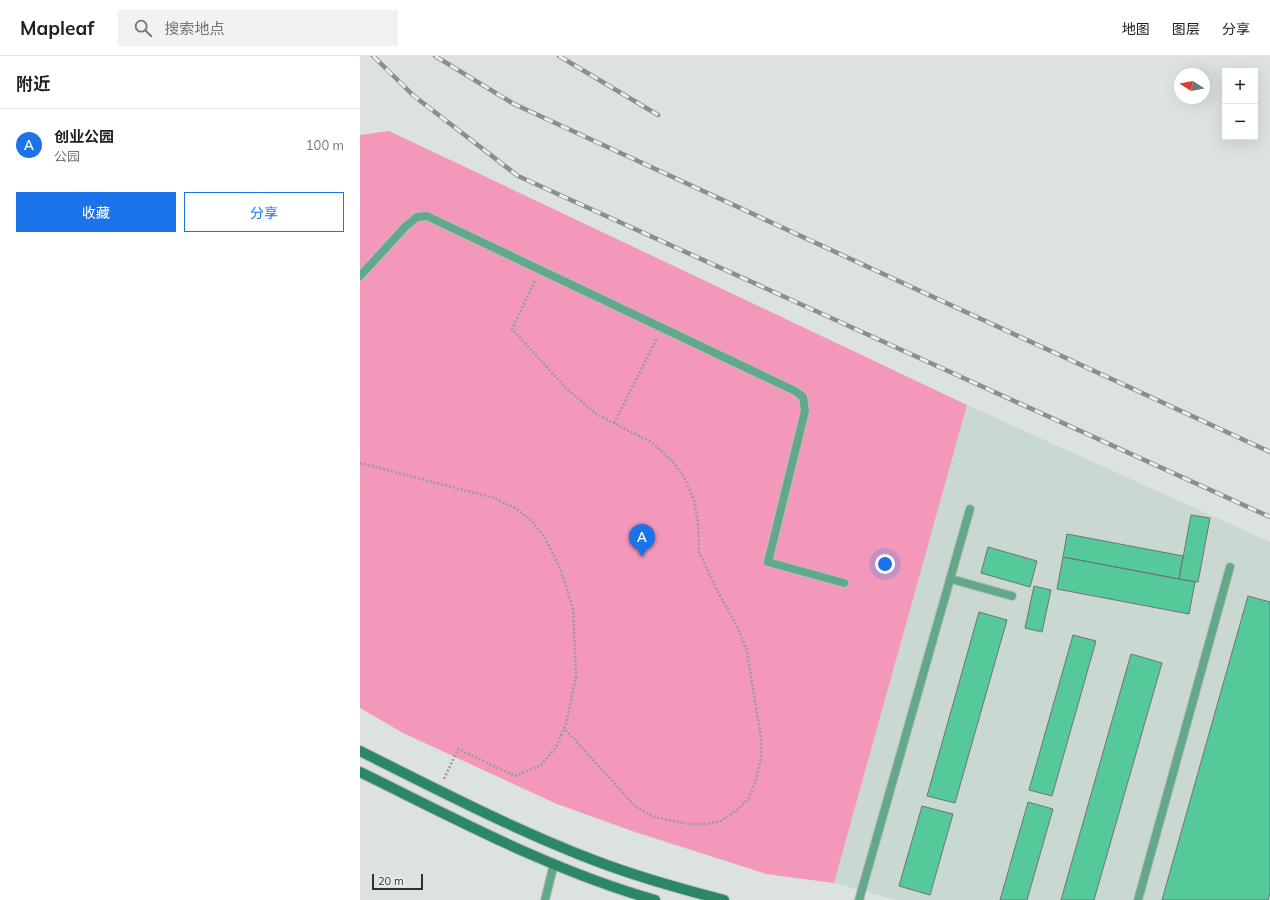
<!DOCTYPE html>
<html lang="zh">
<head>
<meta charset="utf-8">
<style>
  body { margin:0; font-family:Mulish,"Noto Sans SC",sans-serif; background:#f2f2f2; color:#202124 }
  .controls { position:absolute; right:12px; top:12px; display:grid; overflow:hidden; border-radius:0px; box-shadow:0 4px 16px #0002 }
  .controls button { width:36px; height:36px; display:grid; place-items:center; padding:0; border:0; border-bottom:1px solid #e0e0e0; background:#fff; color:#202124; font:20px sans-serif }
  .compass { position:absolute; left:814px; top:12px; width:36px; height:36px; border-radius:50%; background:#fff; box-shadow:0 4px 16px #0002; rotate:281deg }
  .scale { position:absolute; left:12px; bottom:10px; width:51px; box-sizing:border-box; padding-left:4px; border:2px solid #2e3130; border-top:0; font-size:11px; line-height:14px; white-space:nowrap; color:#2e3130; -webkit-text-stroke:3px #e9f0ec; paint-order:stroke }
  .you { position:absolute; left:525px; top:508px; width:14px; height:14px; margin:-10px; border:3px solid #fff; border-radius:50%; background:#1a73e8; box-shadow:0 0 0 6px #1a73e833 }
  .badge { display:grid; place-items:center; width:26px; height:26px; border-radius:50%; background:#1a73e8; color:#fff; font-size:13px; font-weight:700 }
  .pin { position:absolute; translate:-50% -33px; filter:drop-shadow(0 1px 2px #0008) }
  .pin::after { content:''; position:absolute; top:21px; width:14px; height:12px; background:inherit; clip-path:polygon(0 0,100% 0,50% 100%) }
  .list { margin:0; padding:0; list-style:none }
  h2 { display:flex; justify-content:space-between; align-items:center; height:52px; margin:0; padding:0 16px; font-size:17px }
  h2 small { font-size:13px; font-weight:400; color:#757577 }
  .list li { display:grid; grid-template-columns:26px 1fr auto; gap:12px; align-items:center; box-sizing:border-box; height:72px; padding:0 16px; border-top:1px solid #e0e0e0 }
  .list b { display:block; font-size:15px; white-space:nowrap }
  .list p { margin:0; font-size:13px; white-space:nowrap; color:#757577 }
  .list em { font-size:13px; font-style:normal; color:#757577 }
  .actions { display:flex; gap:8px; padding:12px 16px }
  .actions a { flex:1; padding:9px 0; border:1px solid #1a73e8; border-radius:0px; text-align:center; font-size:14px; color:#1a73e8 }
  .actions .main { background:#1a73e8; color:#fff }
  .icon { flex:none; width:22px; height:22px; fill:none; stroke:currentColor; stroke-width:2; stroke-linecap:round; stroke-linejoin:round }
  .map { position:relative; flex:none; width:910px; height:844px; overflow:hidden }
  header { display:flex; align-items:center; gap:24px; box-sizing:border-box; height:56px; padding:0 20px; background:#fff; border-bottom:1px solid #e0e0e0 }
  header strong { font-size:19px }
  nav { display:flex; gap:22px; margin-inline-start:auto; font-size:14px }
  .search { width:280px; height:36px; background:#f2f2f2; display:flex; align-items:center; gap:10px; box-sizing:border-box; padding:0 14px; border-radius:0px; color:#757577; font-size:15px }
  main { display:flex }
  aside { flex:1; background:#fff }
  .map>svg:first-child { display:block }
  .built { fill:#c9d8d1 }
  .green { fill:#f398bb }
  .building { fill:#56c99b; stroke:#6e7471 }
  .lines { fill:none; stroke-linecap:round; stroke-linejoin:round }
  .lane-casing { stroke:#b8bfbc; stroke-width:10 }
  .secondary-casing { stroke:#b8bfbc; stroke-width:12 }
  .path { stroke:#979c9a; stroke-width:2.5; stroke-dasharray:2 2; stroke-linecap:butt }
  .lane { stroke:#64a88a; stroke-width:8 }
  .secondary { stroke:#2c8764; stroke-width:10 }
  .rail-casing { stroke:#898f8d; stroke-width:4.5 }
  .rail { stroke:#e9f0ec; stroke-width:3; stroke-dasharray:9; stroke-linecap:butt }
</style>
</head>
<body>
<header>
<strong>Mapleaf</strong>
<div class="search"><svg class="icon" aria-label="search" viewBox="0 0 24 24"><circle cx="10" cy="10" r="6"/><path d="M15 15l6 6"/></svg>搜索地点</div>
<nav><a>地图</a><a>图层</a><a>分享</a></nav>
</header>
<main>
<aside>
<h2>附近<small></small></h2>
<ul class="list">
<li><span class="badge">A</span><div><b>创业公园</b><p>公园</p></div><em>100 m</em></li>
</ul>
<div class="actions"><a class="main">收藏</a><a>分享</a></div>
</aside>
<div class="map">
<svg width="910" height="844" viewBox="0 0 910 844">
  <rect width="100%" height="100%" fill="#dbe2df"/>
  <path class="built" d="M607 349 910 486V844H537L474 827Z"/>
  <path class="green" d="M29 75 607 349 474 827 406 818 275 776 197 748 43 677 0 652V79Z"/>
  <path class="building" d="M831 459 850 462 838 526 819 523Z
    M707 478 823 500 819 523 703 501Z
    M628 491 677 505 670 531 621 517Z
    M703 501 835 526 829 558 697 533Z
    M674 530 691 534 682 576 665 572Z
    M888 540 910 546V838L908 844H802Z
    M619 556 647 564 595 747 567 740Z
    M713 579 736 585 692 740 669 734Z
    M771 598 802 607 734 844H701Z
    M668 746 693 753 667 844H640Z
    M562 750 593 758 570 839 539 830Z"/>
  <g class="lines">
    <defs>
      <path id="lane" d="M0 220 46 170 57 161 67 160 435 335 443 341 445 355 408 506 484 527
        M591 523 652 540
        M185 844 194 808
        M499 844 610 453
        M778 844 870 511"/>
      <path id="secondary" d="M0 695C78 734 155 774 236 805 278 821 321 833 364 844
        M0 716C96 763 192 815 295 844"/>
    </defs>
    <use href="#lane" class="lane-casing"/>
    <use href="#secondary" class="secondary-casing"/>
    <path class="path" d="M175 225 152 273 207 333 236 358 293 387 314 407 325 423 334 444 338 466 339 496 358 536 377 570 387 595 401 682V702L396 724 389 742 377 754 361 765 346 768H328L294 761 275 750 204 672
      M254 367 297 282
      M0 407 134 442 155 452 172 465 185 482 200 512 213 552 216 620 206 668 196 691 181 709 155 720 98 693 84 723"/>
    <use href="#lane" class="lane"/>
    <use href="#secondary" class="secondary"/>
    <defs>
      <path id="rail" d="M13 0 54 40 158 120 910 461
        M75 0 154 48 910 396
        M199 0 298 59"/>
    </defs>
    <use href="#rail" class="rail-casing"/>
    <use href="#rail" class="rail"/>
  </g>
</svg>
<div class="controls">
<button>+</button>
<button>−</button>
</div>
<svg class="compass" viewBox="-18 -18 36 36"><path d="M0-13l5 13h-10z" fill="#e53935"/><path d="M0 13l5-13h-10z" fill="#757577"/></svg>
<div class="scale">20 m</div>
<div class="you"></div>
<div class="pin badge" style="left:282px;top:501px">A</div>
</div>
</main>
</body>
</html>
